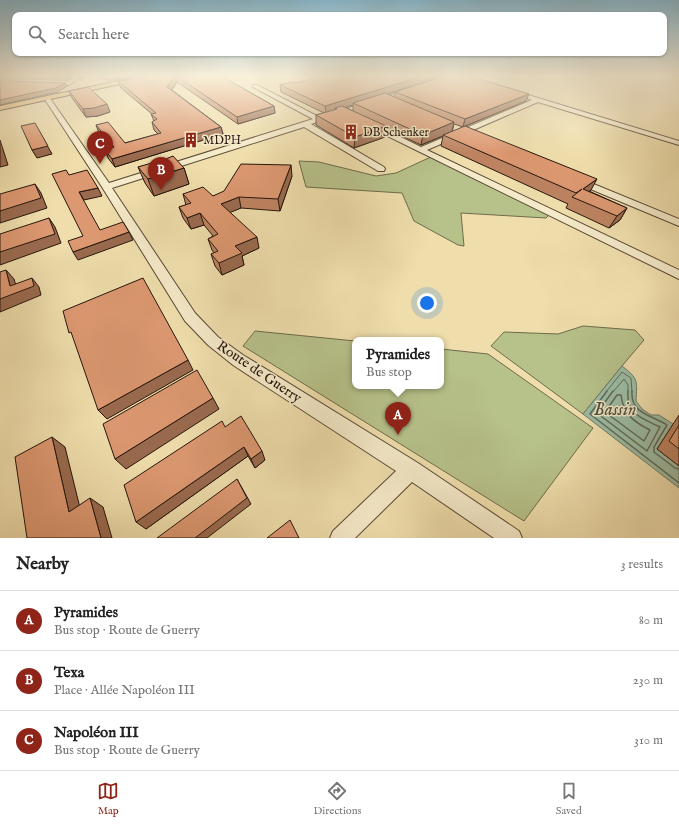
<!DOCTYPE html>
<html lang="en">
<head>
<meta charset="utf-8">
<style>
  body { margin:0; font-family:"IM FELL English",serif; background:#f2f2f2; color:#222 }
  .you { position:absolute; left:427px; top:303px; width:14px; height:14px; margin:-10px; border:3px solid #fff; border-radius:50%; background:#1a73e8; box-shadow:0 0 0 6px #1a73e833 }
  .badge { display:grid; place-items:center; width:26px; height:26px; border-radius:50%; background:#8f2418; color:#fff; font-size:13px; font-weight:700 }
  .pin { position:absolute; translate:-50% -33px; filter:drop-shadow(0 1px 2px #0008) }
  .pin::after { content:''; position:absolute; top:21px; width:14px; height:12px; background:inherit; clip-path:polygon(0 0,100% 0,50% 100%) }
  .popup { position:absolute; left:352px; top:337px; width:92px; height:52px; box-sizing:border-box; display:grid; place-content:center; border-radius:8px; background:#fff; filter:drop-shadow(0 1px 3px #0005); font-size:13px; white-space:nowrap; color:#767676 }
  .popup b { font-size:15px; color:#222 }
  .popup::after { content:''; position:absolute; left:50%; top:100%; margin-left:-8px; border:8px solid transparent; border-top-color:#fff }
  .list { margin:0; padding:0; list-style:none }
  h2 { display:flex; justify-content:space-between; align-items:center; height:52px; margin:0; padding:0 16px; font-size:17px }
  h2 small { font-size:13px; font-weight:400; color:#767676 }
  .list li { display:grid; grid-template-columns:26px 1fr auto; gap:12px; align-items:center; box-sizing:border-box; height:60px; padding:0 16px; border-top:1px solid #e0e0e0 }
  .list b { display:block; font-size:15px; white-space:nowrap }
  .list p { margin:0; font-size:13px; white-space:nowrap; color:#767676 }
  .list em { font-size:13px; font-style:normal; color:#767676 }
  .icon { flex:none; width:22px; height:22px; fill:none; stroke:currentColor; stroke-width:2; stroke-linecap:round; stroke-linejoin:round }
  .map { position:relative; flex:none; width:679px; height:538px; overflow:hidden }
  .search { position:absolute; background:#fff; box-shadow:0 1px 3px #0004; left:12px; right:12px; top:12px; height:44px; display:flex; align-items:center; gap:10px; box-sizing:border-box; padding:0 14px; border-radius:8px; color:#767676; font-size:15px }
  .sheet { height:232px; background:#fff }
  nav { display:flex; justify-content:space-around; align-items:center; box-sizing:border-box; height:56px; border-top:1px solid #e0e0e0; background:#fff; font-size:11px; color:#767676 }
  nav a { display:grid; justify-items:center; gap:2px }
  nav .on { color:#8f2418 }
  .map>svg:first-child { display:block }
  .green { fill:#b7c18a; stroke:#6e6b4b }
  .water { fill:#9bbda5; stroke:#6c7a68 }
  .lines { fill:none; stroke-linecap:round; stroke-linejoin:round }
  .shore-far1 { stroke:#606958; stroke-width:1 }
  .shore { stroke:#606958; stroke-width:1.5 }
  .minor-casing { stroke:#584734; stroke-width:2 }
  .major-casing { stroke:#26150c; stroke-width:2 }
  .minor { fill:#f5eac9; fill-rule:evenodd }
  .major { fill:#e8bf76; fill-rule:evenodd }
  .wall { fill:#bd8361; stroke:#26150c; fill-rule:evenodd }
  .shaded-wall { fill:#9a6a4f; stroke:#26150c }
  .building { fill:#dc9871; stroke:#26150c }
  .labels { text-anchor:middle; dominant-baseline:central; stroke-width:3; stroke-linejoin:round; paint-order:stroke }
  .far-poi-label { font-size:12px; fill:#26150c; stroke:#f5eac9; text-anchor:start }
  .street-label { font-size:14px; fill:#26150c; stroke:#f5eac9 }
  .near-water-label { font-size:18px; font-style:italic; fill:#4f5042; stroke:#f5eac9 }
</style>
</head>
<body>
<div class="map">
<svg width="679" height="538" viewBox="0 0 679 538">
  <rect width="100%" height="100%" fill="#efdeac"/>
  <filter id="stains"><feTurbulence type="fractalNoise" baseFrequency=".005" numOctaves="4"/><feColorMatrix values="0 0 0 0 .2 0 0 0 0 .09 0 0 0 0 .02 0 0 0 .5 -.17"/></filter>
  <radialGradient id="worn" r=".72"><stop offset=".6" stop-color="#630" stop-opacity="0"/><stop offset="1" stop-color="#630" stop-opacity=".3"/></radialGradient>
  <path class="green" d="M433 156 551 213 546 218 461 213 464 246 458 245 414 221 402 193 306 187 299 161 319 162 376 176 396 173Z
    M583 326 635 330 644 340 622 366 583 414 491 346 504 332 558 334Z
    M255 331 355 341V386H441V349L488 354 593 428 524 521 243 346Z"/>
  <path class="water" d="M622 366C639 379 637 381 636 401L642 409 651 415H659L673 424 657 449 679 466V488L583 414Z"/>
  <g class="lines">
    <path class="shore-far1" d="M606 392 622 372 631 378 632 392
      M613 392 624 379 628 385V392"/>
    <path class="shore" d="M607 391 590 414 679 483
      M613 391 597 413 647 451 660 427C642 418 626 415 628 391
      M632 391C630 414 652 415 667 425L654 447V452L675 468 679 469
      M617 395H621C623 414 634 422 650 430L644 441 605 412Z"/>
    <defs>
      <path id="minor" d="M76 76H83L69 85 14 83 11 81 14 79 68 81Z
        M253 85H257L319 117 407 90 412 91 311 124 384 167 385 169 384 171H378L304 127 112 188 195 313 218 337 243 355 418 463 519 531 522 538H494L412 482 355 538H330L333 531 396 471 233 365 208 345 185 321 102 187 44 98 49 97 109 183 313 119 253 87Z
        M512 90 679 141V145L538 102 427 150 679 270V279L367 126 371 124H374L421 147 532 100 510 93 509 92Z
        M579 178 679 219V226L576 183 574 181 576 179Z"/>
      <path id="major" d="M142 76H157L0 110V106Z"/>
    </defs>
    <use href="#minor" class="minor-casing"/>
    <use href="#major" class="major-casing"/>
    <use href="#minor" class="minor"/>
    <use href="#major" class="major"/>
  </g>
  <path class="wall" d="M19 76H73L68 79 19 78Z
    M102 76H133L118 80H105Z
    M138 76H221L274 106 275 113 238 124 177 82 172 90 221 127 223 134 115 167 108 158 105 150 112 148 99 133 96 125 125 143 158 134 154 130 152 122 154 121 151 114H152L121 88 118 81 138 78Z
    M443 76 387 94 394 97 395 92 526 101 463 127 454 124 452 132 591 190 589 191 627 208 620 220 609 228 566 208 568 204 441 146 443 136 421 145 385 128V137L354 148 316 125V115L324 113 281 92 280 85 296 83ZM353 105V111L345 107Z
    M69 91 110 112 98 116 86 117 72 98Z
    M156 163 184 168 189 184 154 196 145 183 138 167Z
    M292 176 280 211 241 208 230 212 259 248 242 256 244 265 222 275 215 266 211 254 214 253 212 250 208 239 213 236 204 225 191 229 183 218 179 207 186 205 183 194 213 196Z
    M679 415V466L657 449Z
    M225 427 265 460 255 468 248 456 146 529Z"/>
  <path class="shaded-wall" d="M66 76H73L68 79Z
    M79 76H86L80 79Z
    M116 76H133L118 80Z
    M175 76 177 82 169 93 167 87Z
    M423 76H443L356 104 353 103V105L337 110V109L335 108V110L326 113 325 106Z
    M65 83 67 86 58 92 0 105V100Z
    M529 94 526 101 463 127 465 119Z
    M107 104 110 112 98 116 86 117 83 109Z
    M274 106 275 113 238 124 237 117Z
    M454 122 452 132 421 145 423 135Z
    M386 126 385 137 354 148 355 137Z
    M221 127 223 134 115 167 112 159Z
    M39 131 52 154 37 158 32 150Z
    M0 140 8 165 0 167Z
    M291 165 292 176 280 211 278 199Z
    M184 168 189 184 154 196 148 179Z
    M597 179 591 190 578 199 583 189Z
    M35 184 41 193 47 208 0 223V211Z
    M98 188 102 196 84 200 79 192Z
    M239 197 241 208 224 215 221 204Z
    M627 208 620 220 609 228 617 216Z
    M200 213 204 225 191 229 187 218Z
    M49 218 55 227 61 243 0 265V252Z
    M129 232 133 240 78 260 73 252Z
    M257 237 259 248 242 256 244 265 222 275 219 263 235 246Z
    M6 270 14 279 18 292 32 278 39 287 41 295 0 312V299L10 286Z
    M188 360 193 370 107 419 98 410Z
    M213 398 219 409 126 469 115 459Z
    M52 437 65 447 83 520 69 512Z
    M244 447 248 456 146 529 136 522Z
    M262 451 265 460 255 468 251 459Z
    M237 479 251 504 207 538H195Z
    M90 498 103 507 112 538H101Z"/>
  <path class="building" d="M138 76H175L167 87 221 127 112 159 105 150 114 147 96 125 108 122 125 143 161 133 152 122 157 119 151 114 156 113 118 81 138 78Z
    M176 76H221L274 106 237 117Z
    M322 76H423L325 106 280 85 293 82 296 83Z
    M443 76H470L529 94 465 119 395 92Z
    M0 77H7L12 81 65 83 56 88 0 100Z
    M88 87 107 104 94 108 83 109 69 91Z
    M385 93 454 122 423 135 353 103Z
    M342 106 386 126 355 137 316 115 337 109 335 108Z
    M35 123 48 146 32 150 21 126Z
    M465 126 597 179 583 189 627 208 617 216 572 197 582 189 576 193 443 135Z
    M173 156 184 168 148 179 138 167 155 162 156 163Z
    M241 164 291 165 278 199 239 197 221 204 257 237 235 246 242 253 219 263 211 254 218 251 208 239 218 234 200 213 187 218 179 207 191 203 183 194 203 187 213 196 224 191Z
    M66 170 69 175 87 170 98 188 79 192 100 230 123 222 129 232 73 252 68 241 83 236 52 174Z
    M35 184 41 198 0 211V194Z
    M49 218 55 234 0 252V234Z
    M6 270 10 286 32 278 34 286 0 299V272Z
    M143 278 188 360 98 410 71 332 69 333 63 311Z
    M197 370 213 398 115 459 103 424Z
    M241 416 262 451 251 459 244 447 136 522 124 485 222 421 225 427Z
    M679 425V449L669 441Z
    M52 437 69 512 90 498 101 538H27L15 457Z
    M237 479 247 498 195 538H157Z
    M290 520 299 538H267Z"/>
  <linearGradient id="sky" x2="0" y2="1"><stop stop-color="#89b8cd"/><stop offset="0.5" stop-color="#f8f0da"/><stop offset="1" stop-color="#f8f0da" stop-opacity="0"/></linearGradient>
  <rect width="679" height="152" fill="url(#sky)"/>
  <defs>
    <symbol id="building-bare" viewBox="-9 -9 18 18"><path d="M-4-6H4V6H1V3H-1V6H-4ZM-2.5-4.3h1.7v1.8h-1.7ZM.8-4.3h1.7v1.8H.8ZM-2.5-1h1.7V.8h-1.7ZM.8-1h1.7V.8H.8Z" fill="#8f2418" stroke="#f5eac9" stroke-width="2.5" paint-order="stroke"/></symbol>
  </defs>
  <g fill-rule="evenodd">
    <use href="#building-bare" x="340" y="121" width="22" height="22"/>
    <use href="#building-bare" x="180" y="129" width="22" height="22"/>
  </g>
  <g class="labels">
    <g class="far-poi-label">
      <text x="363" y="132">DB Schenker</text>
      <text x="203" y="140">MDPH</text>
    </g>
    <g class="street-label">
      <text transform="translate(259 372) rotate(34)">Route de Guerry</text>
    </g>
    <g class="near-water-label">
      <text x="615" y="410">Bassin</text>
    </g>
  </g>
  <rect width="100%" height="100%" filter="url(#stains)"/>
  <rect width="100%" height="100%" fill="url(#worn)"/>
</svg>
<div class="you"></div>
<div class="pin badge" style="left:398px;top:435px">A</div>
<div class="popup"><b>Pyramides</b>Bus stop</div>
<div class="pin badge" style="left:161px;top:190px">B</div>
<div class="pin badge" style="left:100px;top:164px">C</div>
<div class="search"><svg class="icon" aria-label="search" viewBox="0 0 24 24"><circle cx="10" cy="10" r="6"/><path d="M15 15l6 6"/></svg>Search here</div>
</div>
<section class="sheet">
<h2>Nearby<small>3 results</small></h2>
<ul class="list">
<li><span class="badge">A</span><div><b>Pyramides</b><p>Bus stop · Route de Guerry</p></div><em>80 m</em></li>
<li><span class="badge">B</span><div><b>Texa</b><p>Place · Allée Napoléon III</p></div><em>230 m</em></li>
<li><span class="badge">C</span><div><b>Napoléon III</b><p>Bus stop · Route de Guerry</p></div><em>310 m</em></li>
</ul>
</section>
<nav>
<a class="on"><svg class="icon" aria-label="map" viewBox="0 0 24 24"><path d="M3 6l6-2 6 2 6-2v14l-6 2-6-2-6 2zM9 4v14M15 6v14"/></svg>Map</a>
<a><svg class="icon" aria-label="directions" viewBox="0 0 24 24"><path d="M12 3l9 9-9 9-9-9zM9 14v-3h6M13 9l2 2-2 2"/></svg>Directions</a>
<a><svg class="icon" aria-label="saved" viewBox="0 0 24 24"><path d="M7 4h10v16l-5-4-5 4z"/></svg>Saved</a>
</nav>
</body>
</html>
